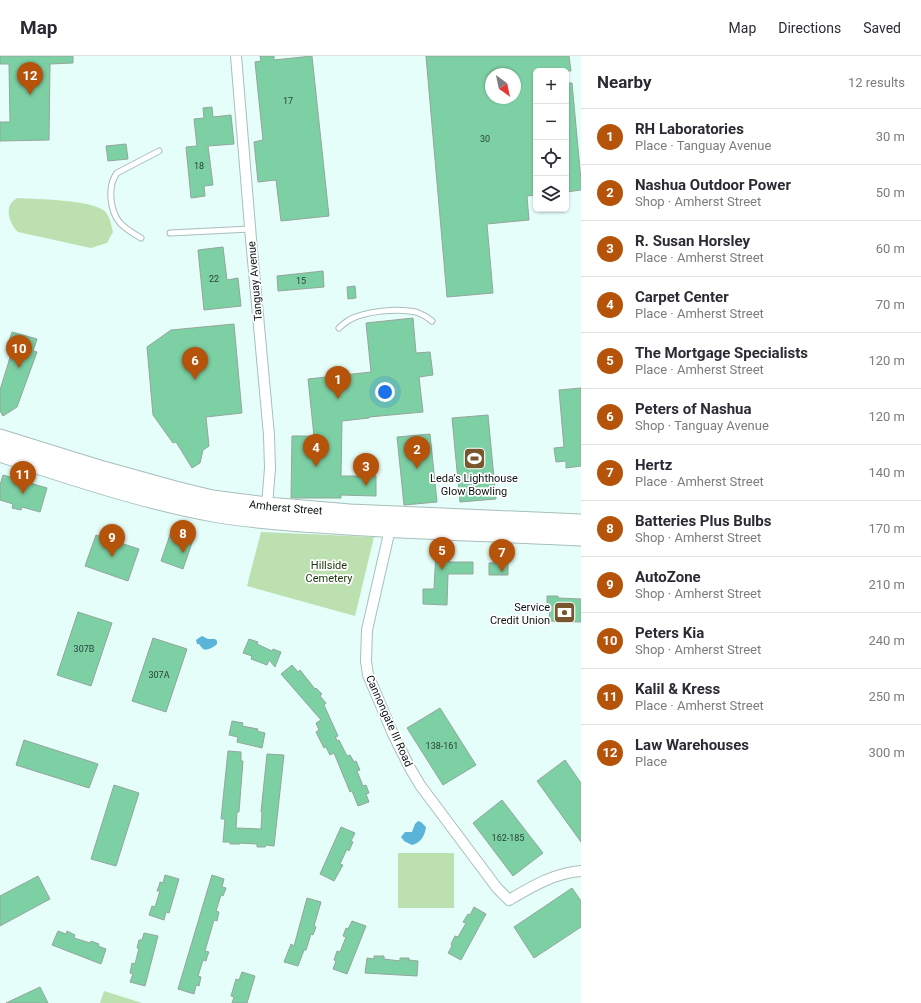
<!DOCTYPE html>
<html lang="en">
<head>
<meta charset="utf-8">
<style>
  body { margin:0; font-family:Roboto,sans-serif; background:#f2f2f3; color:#2b2b33 }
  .controls { position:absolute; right:12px; top:12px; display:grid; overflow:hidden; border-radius:6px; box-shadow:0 1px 3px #0004 }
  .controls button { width:36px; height:36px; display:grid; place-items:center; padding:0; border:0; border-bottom:1px solid #e1e1e2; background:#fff; color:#2b2b33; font:20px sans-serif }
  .compass { position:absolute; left:485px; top:12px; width:36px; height:36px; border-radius:50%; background:#fff; box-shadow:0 1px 3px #0004; rotate:147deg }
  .you { position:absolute; left:385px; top:336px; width:14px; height:14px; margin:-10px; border:3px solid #fff; border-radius:50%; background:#1a73e8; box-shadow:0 0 0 6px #1a73e833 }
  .badge { display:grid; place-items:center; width:26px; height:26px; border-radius:50%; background:#b45309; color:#fff; font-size:13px; font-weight:700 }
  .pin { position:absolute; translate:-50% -33px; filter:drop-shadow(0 1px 2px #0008) }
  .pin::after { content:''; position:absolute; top:21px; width:14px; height:12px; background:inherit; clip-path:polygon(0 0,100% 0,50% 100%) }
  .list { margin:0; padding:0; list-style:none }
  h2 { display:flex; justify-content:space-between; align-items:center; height:52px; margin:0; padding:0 16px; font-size:17px }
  h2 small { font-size:13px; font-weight:400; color:#7c7c81 }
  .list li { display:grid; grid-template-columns:26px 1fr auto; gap:12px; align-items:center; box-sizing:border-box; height:56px; padding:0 16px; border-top:1px solid #e1e1e2 }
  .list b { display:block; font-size:15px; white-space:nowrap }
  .list p { margin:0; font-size:13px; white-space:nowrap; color:#7c7c81 }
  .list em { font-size:13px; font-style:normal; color:#7c7c81 }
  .icon { flex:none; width:22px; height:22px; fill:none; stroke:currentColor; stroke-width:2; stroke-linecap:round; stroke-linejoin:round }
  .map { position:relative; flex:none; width:581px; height:947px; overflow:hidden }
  header { display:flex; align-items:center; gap:24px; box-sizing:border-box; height:56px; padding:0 20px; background:#fff; border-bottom:1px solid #e1e1e2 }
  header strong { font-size:19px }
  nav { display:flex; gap:22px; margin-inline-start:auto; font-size:14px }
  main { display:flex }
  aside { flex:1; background:#fff }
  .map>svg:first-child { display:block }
  .green { fill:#bce0af }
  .water { fill:#5ab4da }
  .building { fill:#7dcfa4; stroke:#94a69b; fill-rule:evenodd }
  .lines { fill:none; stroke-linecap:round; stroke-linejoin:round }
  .service-casing { stroke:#a8bfbb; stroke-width:7 }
  .minor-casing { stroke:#a8bfbb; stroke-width:12 }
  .trunk-casing { stroke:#a8bfbb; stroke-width:19 }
  .service { stroke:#fff; stroke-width:5 }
  .minor { stroke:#fff; stroke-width:10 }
  .trunk { stroke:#fff; stroke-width:17 }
  .labels { text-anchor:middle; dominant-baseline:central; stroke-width:3.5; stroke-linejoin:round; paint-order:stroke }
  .number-label { font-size:9px; fill:#284236 }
  .street-label { font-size:11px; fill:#0b1312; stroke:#fff }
  .poi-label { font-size:11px; fill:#0b1312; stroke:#fff }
  .park-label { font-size:11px; fill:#173609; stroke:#fff }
</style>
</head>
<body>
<header>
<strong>Map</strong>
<nav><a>Map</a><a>Directions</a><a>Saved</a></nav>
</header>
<main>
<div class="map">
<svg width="581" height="947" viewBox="0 0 581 947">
  <rect width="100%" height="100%" fill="#e5fef9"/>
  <path class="green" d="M17 142C36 143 90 144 103 154 110 158 111 169 113 176L107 187 91 192 18 176C12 171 6 158 10 149 11 146 15 144 17 142Z
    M261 476 374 481 355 560 247 530Z
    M398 797H454V852H398Z
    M104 935 142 947H100Z"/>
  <path class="water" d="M202 580 208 583H215L217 585V588C214 591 207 595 203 593 201 591 200 589 199 588H197L196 584Z
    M418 765 421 766 426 771C425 779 421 787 412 789L404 785 401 781 405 776H412L415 768Z"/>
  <path class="building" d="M0 0H73V7L50 8 49 84 0 85V66H10L9 8H0Z
    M260 0H274V4L312 0 329 160 281 165 276 124 258 126 254 86 263 84 255 6 261 5Z
    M426 0H569L571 15H536V139L527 140 529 164 487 168 493 237 447 241ZM491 18H515V42H491Z
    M566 27H572L581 124V134L566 136Z
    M212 51 213 61 231 59 234 88 208 90 213 129 204 130 205 140 191 142 186 91 197 90 194 63 204 62 203 52Z
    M126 88 128 103 108 105 106 90Z
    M223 191 227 224 238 222 241 250 204 254 198 194Z
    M323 215 324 231 278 235 277 220Z
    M355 230 356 242 348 243 347 231Z
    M413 262 416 297 430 296 433 319 419 321 423 356 369 361V362L342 365 341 420H376V440L341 439V442H291L292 380H314L308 323 371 316 366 267Z
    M234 268 242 357 206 361 209 390 203 394 200 407 192 412 176 386 173 387 153 359 147 291 171 274Z
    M12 276 37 283 33 295 37 296 17 351 3 360 0 355V334L12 295 6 294Z
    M581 332V410L566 412V405L556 406 554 392 564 391 559 334Z
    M488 359 496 443 460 446 452 362Z
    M430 378 437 446 404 449 397 381Z
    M3 419 47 432 40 456 22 451 21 454 12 452 13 448 0 444V429Z
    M171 476 193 484 183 513 161 505Z
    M96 479 139 493 128 525 85 510Z
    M436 495H449V506H473V518H448L447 549 423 548V533H434Z
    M508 506V519H489V507Z
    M547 540H558V542L581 543V566L549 565 550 550 547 549Z
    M78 556 112 567 91 630 57 619Z
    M153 582 187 593 166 656 132 645Z
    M249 583 258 586 257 588 272 595 273 593 281 596 275 611 269 604 267 609 251 603 252 600 243 597Z
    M292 609 298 616 300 614 315 633 316 632 322 638 320 640 326 647 324 649 338 680 336 681 335 680 337 685 339 684 347 700 350 699 354 706 356 705 360 714 357 715 363 730 366 729 369 737 366 738 369 746 358 750 352 735 350 736 334 697 330 699 326 691 324 692 316 676 319 674 316 667 321 664 281 618Z
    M440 652 476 709 443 729 407 672Z
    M232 665 243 667 242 670 258 673 257 675 265 677 262 692 237 686 238 681 229 679Z
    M24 684 98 708 89 732 16 709Z
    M228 695 241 696V705H243L239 756H237L236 772 261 773 262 756H261L267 698 284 699 274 790 266 789 265 791H257V788L240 787V788H230V786H223L225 763H221Z
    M565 704 581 727V786L537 725Z
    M114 729 139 737 116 810 91 803Z
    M502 744 543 797 513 820 473 767Z
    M341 771 355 777 351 785 353 786 349 795 347 793 340 808 343 809 334 825 320 818Z
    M165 819 179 823 169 857 166 856 164 864 149 859 152 850 155 851 160 835H157L159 830 160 826 163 827Z
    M212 819 224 823 222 831 226 832 223 840 221 839 216 855 219 856 217 865 214 864 205 895 209 896 207 901 206 905 203 904 198 920 201 921 199 930 196 929 194 938 178 933Z
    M38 820 50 843 0 870V840Z
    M572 832 581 845V871L534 902 514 871Z
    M307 842 321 846 314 870 316 871 313 879 311 878 306 894H304L298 910 284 906 291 888 294 890Z
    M474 851 486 858 461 904 448 897 452 890 451 888 455 880 458 881 466 867 463 866 468 858 470 859Z
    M352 865 366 870 347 918 333 913 336 905 334 904 337 895 340 896 346 881 343 880 346 872 348 873Z
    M58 875 66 878 67 875 75 879 74 882 90 887 91 885 99 888 98 890 106 893 101 908 52 889Z
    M144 877 158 880 145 930 130 926 133 918 130 917 132 907 135 908 139 892H137L139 884H142Z
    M374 900H384V903L400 905V902H409V904L418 905 417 920 365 917 367 902 374 903Z
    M242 916 255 920 247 947H232L234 941 231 940 236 923 239 924Z
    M40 931 48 947H6Z"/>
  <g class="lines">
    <defs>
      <path id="service" d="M170 177 250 173
        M141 182C134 178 126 173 120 167 110 155 107 130 117 117L159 95
        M339 272C342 269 346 266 349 264 365 255 398 252 416 256 422 258 427 261 432 265"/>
      <path id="minor" d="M236 0 251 183 269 379 270 412 267 450
        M390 473 367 574 366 605 368 619 374 633 393 678 410 712 420 729 497 832 509 844C531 831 554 817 581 815"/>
      <g id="trunk">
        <path id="s1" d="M0 382 103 414 175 434 212 443 267 450 350 457 581 467"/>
        <path d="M0 397C72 420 144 445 219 458 261 465 305 467 348 470 426 475 503 477 581 481"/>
      </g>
    </defs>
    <use href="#service" class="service-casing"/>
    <use href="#minor" class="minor-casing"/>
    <use href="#trunk" class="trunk-casing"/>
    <use href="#service" class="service"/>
    <use href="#minor" class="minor"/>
    <use href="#trunk" class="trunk"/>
  </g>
  <defs>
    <symbol id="stadium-square" viewBox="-11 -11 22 22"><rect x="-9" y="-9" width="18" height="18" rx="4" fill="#78572e" stroke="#fff"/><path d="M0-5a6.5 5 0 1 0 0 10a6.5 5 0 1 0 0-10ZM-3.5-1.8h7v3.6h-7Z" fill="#fff"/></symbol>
    <symbol id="bank-square" viewBox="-11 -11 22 22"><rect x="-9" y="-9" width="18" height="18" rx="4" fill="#78572e" stroke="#fff"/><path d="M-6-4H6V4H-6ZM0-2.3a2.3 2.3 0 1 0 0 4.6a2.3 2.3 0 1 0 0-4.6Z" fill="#fff"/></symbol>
  </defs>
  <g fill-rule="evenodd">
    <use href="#stadium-square" x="462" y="390" width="25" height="25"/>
    <use href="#bank-square" x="552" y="544" width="25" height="25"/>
  </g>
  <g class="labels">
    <g class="number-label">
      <text x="288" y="45">17</text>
      <text x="485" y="83">30</text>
      <text x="199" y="110">18</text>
      <text x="214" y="223">22</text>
      <text x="301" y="225">15</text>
      <text x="84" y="593">307B</text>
      <text x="159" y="619">307A</text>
      <text x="442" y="690">138-161</text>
      <text x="508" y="782">162-185</text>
    </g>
    <g class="street-label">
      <text transform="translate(255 225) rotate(-95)">Tanguay Avenue</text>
      <text stroke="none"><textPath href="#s1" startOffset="295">Amherst Street</textPath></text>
      <text transform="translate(389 665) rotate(66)">Cannongate III Road</text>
    </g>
    <g class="poi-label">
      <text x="474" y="422">Leda's Lighthouse<tspan x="474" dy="13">Glow Bowling</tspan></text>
      <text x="550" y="551" text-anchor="end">Service<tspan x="550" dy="13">Credit Union</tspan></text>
    </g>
    <g class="park-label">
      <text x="329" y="509">Hillside<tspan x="329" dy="13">Cemetery</tspan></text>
    </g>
  </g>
</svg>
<div class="controls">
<button>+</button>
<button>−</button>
<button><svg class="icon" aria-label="locate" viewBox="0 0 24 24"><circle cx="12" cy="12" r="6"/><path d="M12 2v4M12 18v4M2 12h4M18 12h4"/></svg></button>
<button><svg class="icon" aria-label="layers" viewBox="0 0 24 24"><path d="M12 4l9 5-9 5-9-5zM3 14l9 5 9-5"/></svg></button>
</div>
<svg class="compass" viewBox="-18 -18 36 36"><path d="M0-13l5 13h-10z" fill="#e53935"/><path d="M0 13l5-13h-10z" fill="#7c7c81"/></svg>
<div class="you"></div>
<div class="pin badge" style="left:338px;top:343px">1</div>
<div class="pin badge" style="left:417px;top:413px">2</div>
<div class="pin badge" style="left:366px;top:430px">3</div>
<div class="pin badge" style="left:316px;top:411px">4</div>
<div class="pin badge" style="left:442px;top:514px">5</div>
<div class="pin badge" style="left:195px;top:324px">6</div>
<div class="pin badge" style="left:502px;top:516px">7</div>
<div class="pin badge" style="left:183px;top:497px">8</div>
<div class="pin badge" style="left:112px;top:501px">9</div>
<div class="pin badge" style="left:19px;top:312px">10</div>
<div class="pin badge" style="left:23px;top:438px">11</div>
<div class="pin badge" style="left:30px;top:39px">12</div>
</div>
<aside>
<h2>Nearby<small>12 results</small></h2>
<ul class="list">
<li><span class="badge">1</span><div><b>RH Laboratories</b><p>Place · Tanguay Avenue</p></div><em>30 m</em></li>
<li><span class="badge">2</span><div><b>Nashua Outdoor Power</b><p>Shop · Amherst Street</p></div><em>50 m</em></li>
<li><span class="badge">3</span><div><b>R. Susan Horsley</b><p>Place · Amherst Street</p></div><em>60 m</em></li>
<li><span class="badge">4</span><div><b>Carpet Center</b><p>Place · Amherst Street</p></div><em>70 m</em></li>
<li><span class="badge">5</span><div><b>The Mortgage Specialists</b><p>Place · Amherst Street</p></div><em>120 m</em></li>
<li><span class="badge">6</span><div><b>Peters of Nashua</b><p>Shop · Tanguay Avenue</p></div><em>120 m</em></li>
<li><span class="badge">7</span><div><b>Hertz</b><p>Place · Amherst Street</p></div><em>140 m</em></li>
<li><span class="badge">8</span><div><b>Batteries Plus Bulbs</b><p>Shop · Amherst Street</p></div><em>170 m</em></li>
<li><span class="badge">9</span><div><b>AutoZone</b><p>Shop · Amherst Street</p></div><em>210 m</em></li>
<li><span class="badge">10</span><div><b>Peters Kia</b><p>Shop · Amherst Street</p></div><em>240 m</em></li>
<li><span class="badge">11</span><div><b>Kalil &amp; Kress</b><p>Place · Amherst Street</p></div><em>250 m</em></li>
<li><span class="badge">12</span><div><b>Law Warehouses</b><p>Place</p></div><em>300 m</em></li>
</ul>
</aside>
</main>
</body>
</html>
